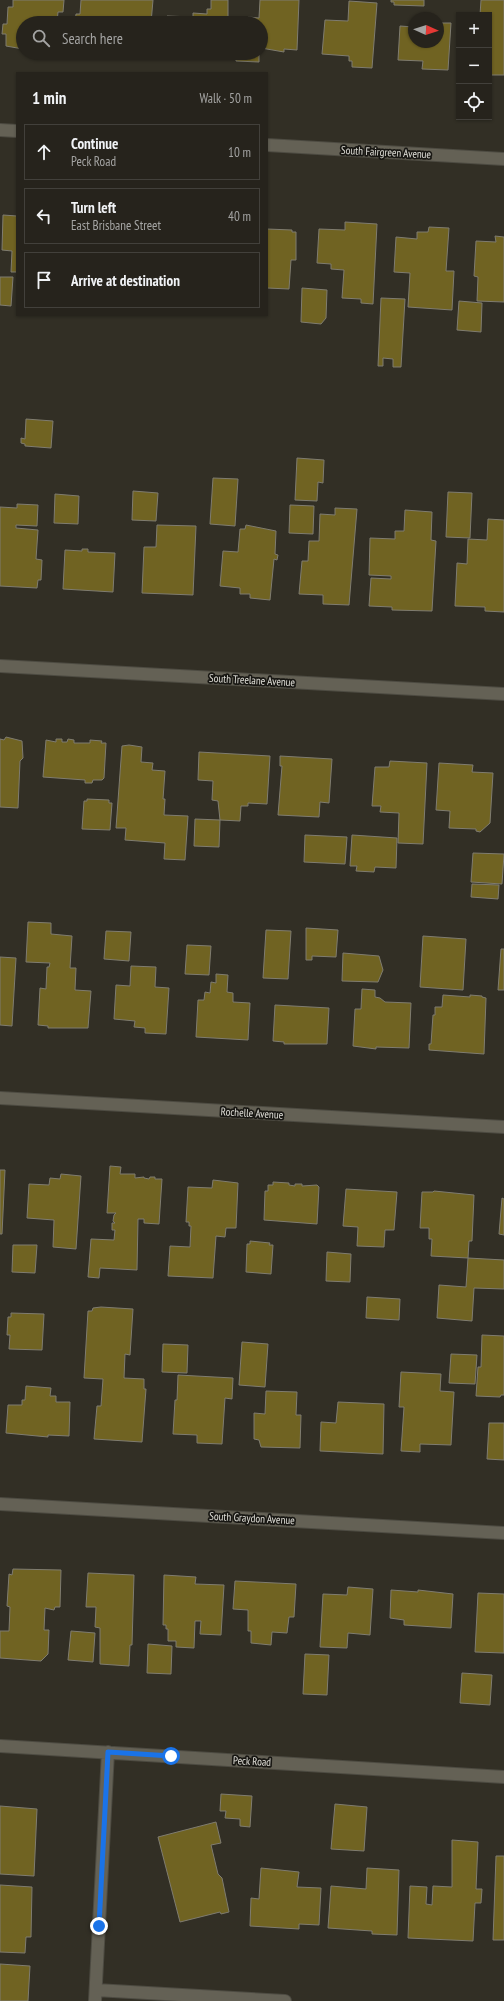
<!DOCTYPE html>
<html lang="en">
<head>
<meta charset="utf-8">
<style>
  body { margin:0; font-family:"PT Sans Narrow",sans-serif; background:#2e2b25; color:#f1f3f6 }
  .controls { position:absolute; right:12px; top:12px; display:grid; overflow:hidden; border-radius:0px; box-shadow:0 1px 3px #0004 }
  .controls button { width:36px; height:36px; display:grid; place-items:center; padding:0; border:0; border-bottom:1px solid #42403b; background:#26231c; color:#f1f3f6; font:20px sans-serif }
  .compass { position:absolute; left:408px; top:12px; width:36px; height:36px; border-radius:50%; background:#26231c; box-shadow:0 1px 3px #0004; rotate:93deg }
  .stop { position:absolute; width:12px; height:12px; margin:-9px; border:3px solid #1a73e8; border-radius:50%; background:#fff }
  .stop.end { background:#1a73e8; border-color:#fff; box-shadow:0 1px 4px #0008 }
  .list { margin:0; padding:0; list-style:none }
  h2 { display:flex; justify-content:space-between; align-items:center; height:52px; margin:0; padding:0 16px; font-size:17px }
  h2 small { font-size:13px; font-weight:400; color:#a4a4a3 }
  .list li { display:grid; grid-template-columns:26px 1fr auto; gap:12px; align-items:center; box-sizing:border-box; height:56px; margin:0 8px 8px; padding:0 8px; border:1px solid #42403b; border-radius:0px }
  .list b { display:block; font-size:15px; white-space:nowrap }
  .list p { margin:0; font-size:13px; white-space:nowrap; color:#a4a4a3 }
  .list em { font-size:13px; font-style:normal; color:#a4a4a3 }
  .icon { flex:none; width:22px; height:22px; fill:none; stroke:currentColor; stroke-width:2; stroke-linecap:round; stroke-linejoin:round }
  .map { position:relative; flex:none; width:504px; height:2001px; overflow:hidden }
  .search { position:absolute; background:#26231c; box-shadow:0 1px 3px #0004; left:16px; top:16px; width:252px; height:44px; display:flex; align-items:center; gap:10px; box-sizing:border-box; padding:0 14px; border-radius:22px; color:#a4a4a3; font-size:15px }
  .panel { position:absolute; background:#26231c; box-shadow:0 1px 3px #0004; left:16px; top:72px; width:252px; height:244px; border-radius:0px }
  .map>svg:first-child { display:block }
  .building { fill:#706322; stroke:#7f7c70 }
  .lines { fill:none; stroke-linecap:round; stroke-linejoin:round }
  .minor-casing { stroke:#4d4b42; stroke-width:14 }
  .minor { stroke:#646155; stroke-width:12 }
  .route { stroke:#1a73e8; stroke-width:5 }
  .labels { text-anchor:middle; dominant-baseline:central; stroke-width:3.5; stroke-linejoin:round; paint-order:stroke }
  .street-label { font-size:11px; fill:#e0dfd8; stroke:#181713 }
</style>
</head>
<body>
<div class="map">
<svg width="504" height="2001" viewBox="0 0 504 2001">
  <rect width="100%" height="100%" fill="#322f25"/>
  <path class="building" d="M13 0H64L63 12H58L57 23H23V49L6 46V34H2L3 24H7L8 7H13Z
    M81 0H153L151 23H75L76 14H80Z
    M211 0H228V23H167V16L193 17V13L207 14V9H211Z
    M260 0H299L297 50 284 49V52L261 48V23H238V20H247L248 17 259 18Z
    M391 0H424V6L394 5V2H391Z
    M481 0H504V75H489V15H480Z
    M349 1 377 3 372 68 352 67V61H349V56L322 54 325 20 348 21Z
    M438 23H451L448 70 422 69 423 61 398 60 400 26 414 27V25V42H438Z
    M78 53H143L142 56Z
    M189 53H215V59L189 58Z
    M236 53H259V62L236 61Z
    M3 215 17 216V272H11L12 251 2 250Z
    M345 222 377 224 373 304 361 303V299L342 298 344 270 331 269V264L317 263 319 229 345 230Z
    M429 227 449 228 446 271H454L452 310 408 307 410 273 394 272 396 237 417 239V232H428Z
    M267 229 292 230V232H296V260H291L289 289 267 288Z
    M495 236 504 237V302L477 301 478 277 474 276 476 241 496 242Z
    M0 277H13L11 306 0 305Z
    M302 288 327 290 326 318 321 324 301 322Z
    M381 298 405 299 401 367H393V359L383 358V366H378Z
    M459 301 482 303 481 332 457 330Z
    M26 419 53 421 51 448 25 446V444L21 443V438L25 439Z
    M297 458 324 460 323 483 318 482 317 501 295 500Z
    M213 478 238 479 235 526 210 524Z
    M133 491 158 493 156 521 132 520Z
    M448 492 472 493 470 538 446 537Z
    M55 494 79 496 78 524 54 523Z
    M17 504 38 505 37 526 16 525V528L38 530 36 559 42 560 41 580H38L37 588 0 586V507L17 508Z
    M290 505 314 506 313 534 289 533Z
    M335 508 357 509 349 605 323 604V595L299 594 302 561H308L309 541H319L320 514 335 515Z
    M405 510 432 512 431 540 436 541 432 611 392 610V607L369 606 371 578 391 579V576L369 575 370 538 395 539V531H404Z
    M488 519 504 520V612L485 611V607L455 606 457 563 467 564 468 539 487 540Z
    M157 525 196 526 193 595 142 593 144 547H156Z
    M246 525 276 531 275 554 278 555 277 560 274 559 270 600 250 598V594H240V588L220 586 223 551 238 552 240 529H245Z
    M82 549H88V552L115 553 113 592 63 589 65 550 82 551Z
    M6 737 22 741 23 758 20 761 18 808 0 807V739L4 740Z
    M56 739H62V742H67L68 739 74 740V743H90V740L102 741 101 743H106L104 778 102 780H93L92 783H85V780L43 777 46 740 56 742Z
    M129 745 142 747 141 762 153 763 152 770 165 771 163 799H165L164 815 188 816 185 860 164 859 165 843 125 840 126 828H116L122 746Z
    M199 752 270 756 267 804 248 803V806H241L240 821 220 820 218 801 212 800 213 781 198 780Z
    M280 756 332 759 329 803 320 802 319 817 278 815 282 766H280Z
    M390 761 427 763 423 844 398 843 399 813 380 812 381 806H372L375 767H389Z
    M439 763 473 765 472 772 493 773 490 823 480 832 476 831V829L449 828 450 811 436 810Z
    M87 799 109 800V803H112L110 830 82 829 84 801H87Z
    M195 819 220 820 219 847 194 846Z
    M305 835 347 837 345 864 304 862Z
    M352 835 397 838 396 868 375 867 374 872 356 871 357 866H350Z
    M473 853 504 854 502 884 471 882Z
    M472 884 499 885 498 899 471 897Z
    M28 922 51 923V934L72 936 70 968H76L75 990 91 991 88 1028H48V1026L38 1025 40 988 46 989 47 967H49L50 963 26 962Z
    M306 928 338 930 336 957 312 956V960H306Z
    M266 930 291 931 288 979 263 978Z
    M106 931 131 932 129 961 104 959Z
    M423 936 466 939 463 990 420 987Z
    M187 945 211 946 209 975 185 974Z
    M501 949H504V990H498Z
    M343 953 379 956 383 970 378 982 342 981Z
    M0 957 16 958 12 1026 0 1025Z
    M131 966 156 967 155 987 169 988 166 1034 145 1033V1028L134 1027 135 1021 114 1019 116 985 130 986Z
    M216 974 228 975 227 992 233 993V1002L250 1003 248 1040 196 1037 198 1000H204L205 992 210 993 211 982 216 983Z
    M362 989 375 990V997L380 998 385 1002 411 1003 409 1048 376 1047V1049L353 1046 355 1009H361Z
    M443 995 470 997V995L482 996V997L486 998 484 1054 429 1050V1044H431L433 1015H435V1007H442Z
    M275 1005 329 1008 327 1044H284V1042L273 1041Z
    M110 1166 121 1167 120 1174H135V1178L144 1177V1178L149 1179 150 1177H155V1179H162L159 1224 144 1223V1219H138L137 1270 100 1268 99 1278 88 1277 91 1239 114 1240 115 1230H112V1223H115L113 1221 114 1215 116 1213H107Z
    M0 1170H5L2 1234H0Z
    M61 1174 81 1176 76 1249 53 1247 54 1220 27 1218 29 1184 49 1185 50 1178 60 1179Z
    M213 1180 238 1183 236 1228H226L225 1237 216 1236 213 1278 168 1276 170 1246 190 1247 191 1226H189V1222H186L188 1187 212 1188Z
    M273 1182 289 1183V1185L295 1186V1184H302V1186L317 1185 319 1187 317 1224 264 1220 265 1191H268V1185H273Z
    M346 1189 397 1192 394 1230H385L384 1247 357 1246 358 1227 343 1226Z
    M434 1191 474 1195 472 1241H469L468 1258 431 1256 432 1239H429V1228H420L422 1192H433Z
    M502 1198 504 1199V1235L499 1234Z
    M250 1241 270 1243 269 1245H273L271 1274 246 1272 247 1244H250Z
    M13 1245H37L35 1273 12 1272Z
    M327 1252 351 1254 350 1282 326 1281Z
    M468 1258 504 1260V1289L474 1288 472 1321 437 1318 439 1285 466 1287Z
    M367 1297 400 1299 399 1320 366 1318Z
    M101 1307 133 1309 130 1355 125 1354 124 1378 144 1379V1389H146L142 1442 94 1439 97 1406H101L103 1379 84 1378 88 1311H92L93 1308Z
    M11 1313 44 1314 42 1350 9 1349 10 1335H7L8 1317H11Z
    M482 1335 504 1336V1395H501L500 1397 476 1396 478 1367H481Z
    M242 1342 268 1344 265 1387 239 1385Z
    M163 1344 188 1345 187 1373 162 1372Z
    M451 1354 477 1355 475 1384 449 1383Z
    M401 1372 441 1374 440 1391 454 1392 451 1445 420 1444V1452L401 1451 404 1407H399Z
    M178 1375 233 1378 232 1399 225 1398 222 1444 197 1443V1435L173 1434 175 1400H177Z
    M26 1386 51 1388 50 1396H56V1402H70L69 1436 48 1435V1437L6 1433 8 1405H22V1400H25Z
    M266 1391 297 1392 296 1415H301L300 1448 261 1447 259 1440 254 1439V1413L265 1414Z
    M338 1402 384 1404 383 1454 320 1451 321 1422 336 1423Z
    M489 1423H504V1460L487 1459Z
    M13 1569 61 1570 60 1607H55L54 1610 45 1608 44 1630H49L48 1654 41 1661 0 1658V1631H9L10 1607 7 1606 9 1574 12 1575Z
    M88 1573 134 1575 132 1645H130L129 1666 100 1664V1628L95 1627 96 1607H86Z
    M164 1575 196 1577 195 1584 224 1585 221 1635 200 1634 201 1621H195L194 1648 176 1647V1641H168V1629H166V1625H163Z
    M235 1581 296 1584 294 1617H289L287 1633 272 1632 271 1645 251 1643V1631H248V1610L233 1609Z
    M348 1587 373 1589 370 1635 348 1633 347 1648 320 1647 323 1594 347 1595Z
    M391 1590 418 1592V1590L453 1594 451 1628 404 1625V1620L390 1618Z
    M478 1593 504 1594V1653L475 1652Z
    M71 1631 95 1633 93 1662 68 1660Z
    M148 1644 172 1646 171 1674 147 1673Z
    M305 1654 329 1655 327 1695 303 1694Z
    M462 1673 492 1675 490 1705 460 1703Z
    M221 1794 252 1796 250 1827 240 1826V1819L225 1818 226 1811H220Z
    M335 1804 367 1807 364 1851 331 1849Z
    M0 1806 37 1809 34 1876 0 1874Z
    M216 1822 221 1843 211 1845 218 1874 222 1878 229 1912 221 1914 220 1912 180 1922 158 1837Z
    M452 1840 478 1842 476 1889H482L481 1903H475L473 1941 408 1938 410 1886 427 1887 426 1904 432 1905 433 1886 452 1887Z
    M496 1856H504V1940H493Z
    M261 1868 299 1872 297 1887 321 1888 319 1925 299 1924V1929L250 1926 251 1898 259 1899Z
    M367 1868 399 1870 397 1935 372 1934V1931L328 1928 331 1886 366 1889Z
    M0 1885 32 1887 31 1937H26L25 1953 0 1952Z
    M0 1964 30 1966 28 2001H0Z"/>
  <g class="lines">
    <defs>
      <path id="minor" d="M0 130 17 131
        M267 145 504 159
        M0 666 504 694
        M0 1098 504 1127
        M0 1504 504 1533
        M0 1746 504 1777
        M96 1990 285 2001
        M95 2001 108 1752"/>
    </defs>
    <use href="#minor" class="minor-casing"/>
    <use href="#minor" class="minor"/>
  </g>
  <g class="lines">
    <path class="route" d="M99 1926 108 1752 171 1756"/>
  </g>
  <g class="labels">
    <g class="street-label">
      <text transform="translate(386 152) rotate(3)">South Fairgreen Avenue</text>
      <text transform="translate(252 680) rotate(3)">South Treelane Avenue</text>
      <text transform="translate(252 1113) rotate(3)">Rochelle Avenue</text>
      <text transform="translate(252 1518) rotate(3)">South Graydon Avenue</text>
      <text transform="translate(252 1761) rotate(3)">Peck Road</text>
    </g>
  </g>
</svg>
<div class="controls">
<button>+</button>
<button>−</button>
<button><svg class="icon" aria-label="locate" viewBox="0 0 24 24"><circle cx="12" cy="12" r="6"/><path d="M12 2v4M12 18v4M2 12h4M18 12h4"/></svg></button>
</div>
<svg class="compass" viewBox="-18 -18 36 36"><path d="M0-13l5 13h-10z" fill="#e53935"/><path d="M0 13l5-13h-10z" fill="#a4a4a3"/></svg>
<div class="stop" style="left:171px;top:1756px"></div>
<div class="stop end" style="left:99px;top:1926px"></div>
<div class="search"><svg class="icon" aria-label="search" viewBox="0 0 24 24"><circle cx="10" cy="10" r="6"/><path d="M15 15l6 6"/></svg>Search here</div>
<section class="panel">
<h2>1 min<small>Walk · 50 m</small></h2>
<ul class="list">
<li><svg class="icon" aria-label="ahead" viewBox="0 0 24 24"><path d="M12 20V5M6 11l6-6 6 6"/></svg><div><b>Continue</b><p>Peck Road</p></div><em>10 m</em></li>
<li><svg class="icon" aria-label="left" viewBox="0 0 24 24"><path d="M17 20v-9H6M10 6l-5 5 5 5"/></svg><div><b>Turn left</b><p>East Brisbane Street</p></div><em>40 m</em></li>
<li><svg class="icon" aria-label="arrive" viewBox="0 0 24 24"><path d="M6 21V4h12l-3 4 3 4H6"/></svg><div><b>Arrive at destination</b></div></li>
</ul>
</section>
</div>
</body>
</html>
